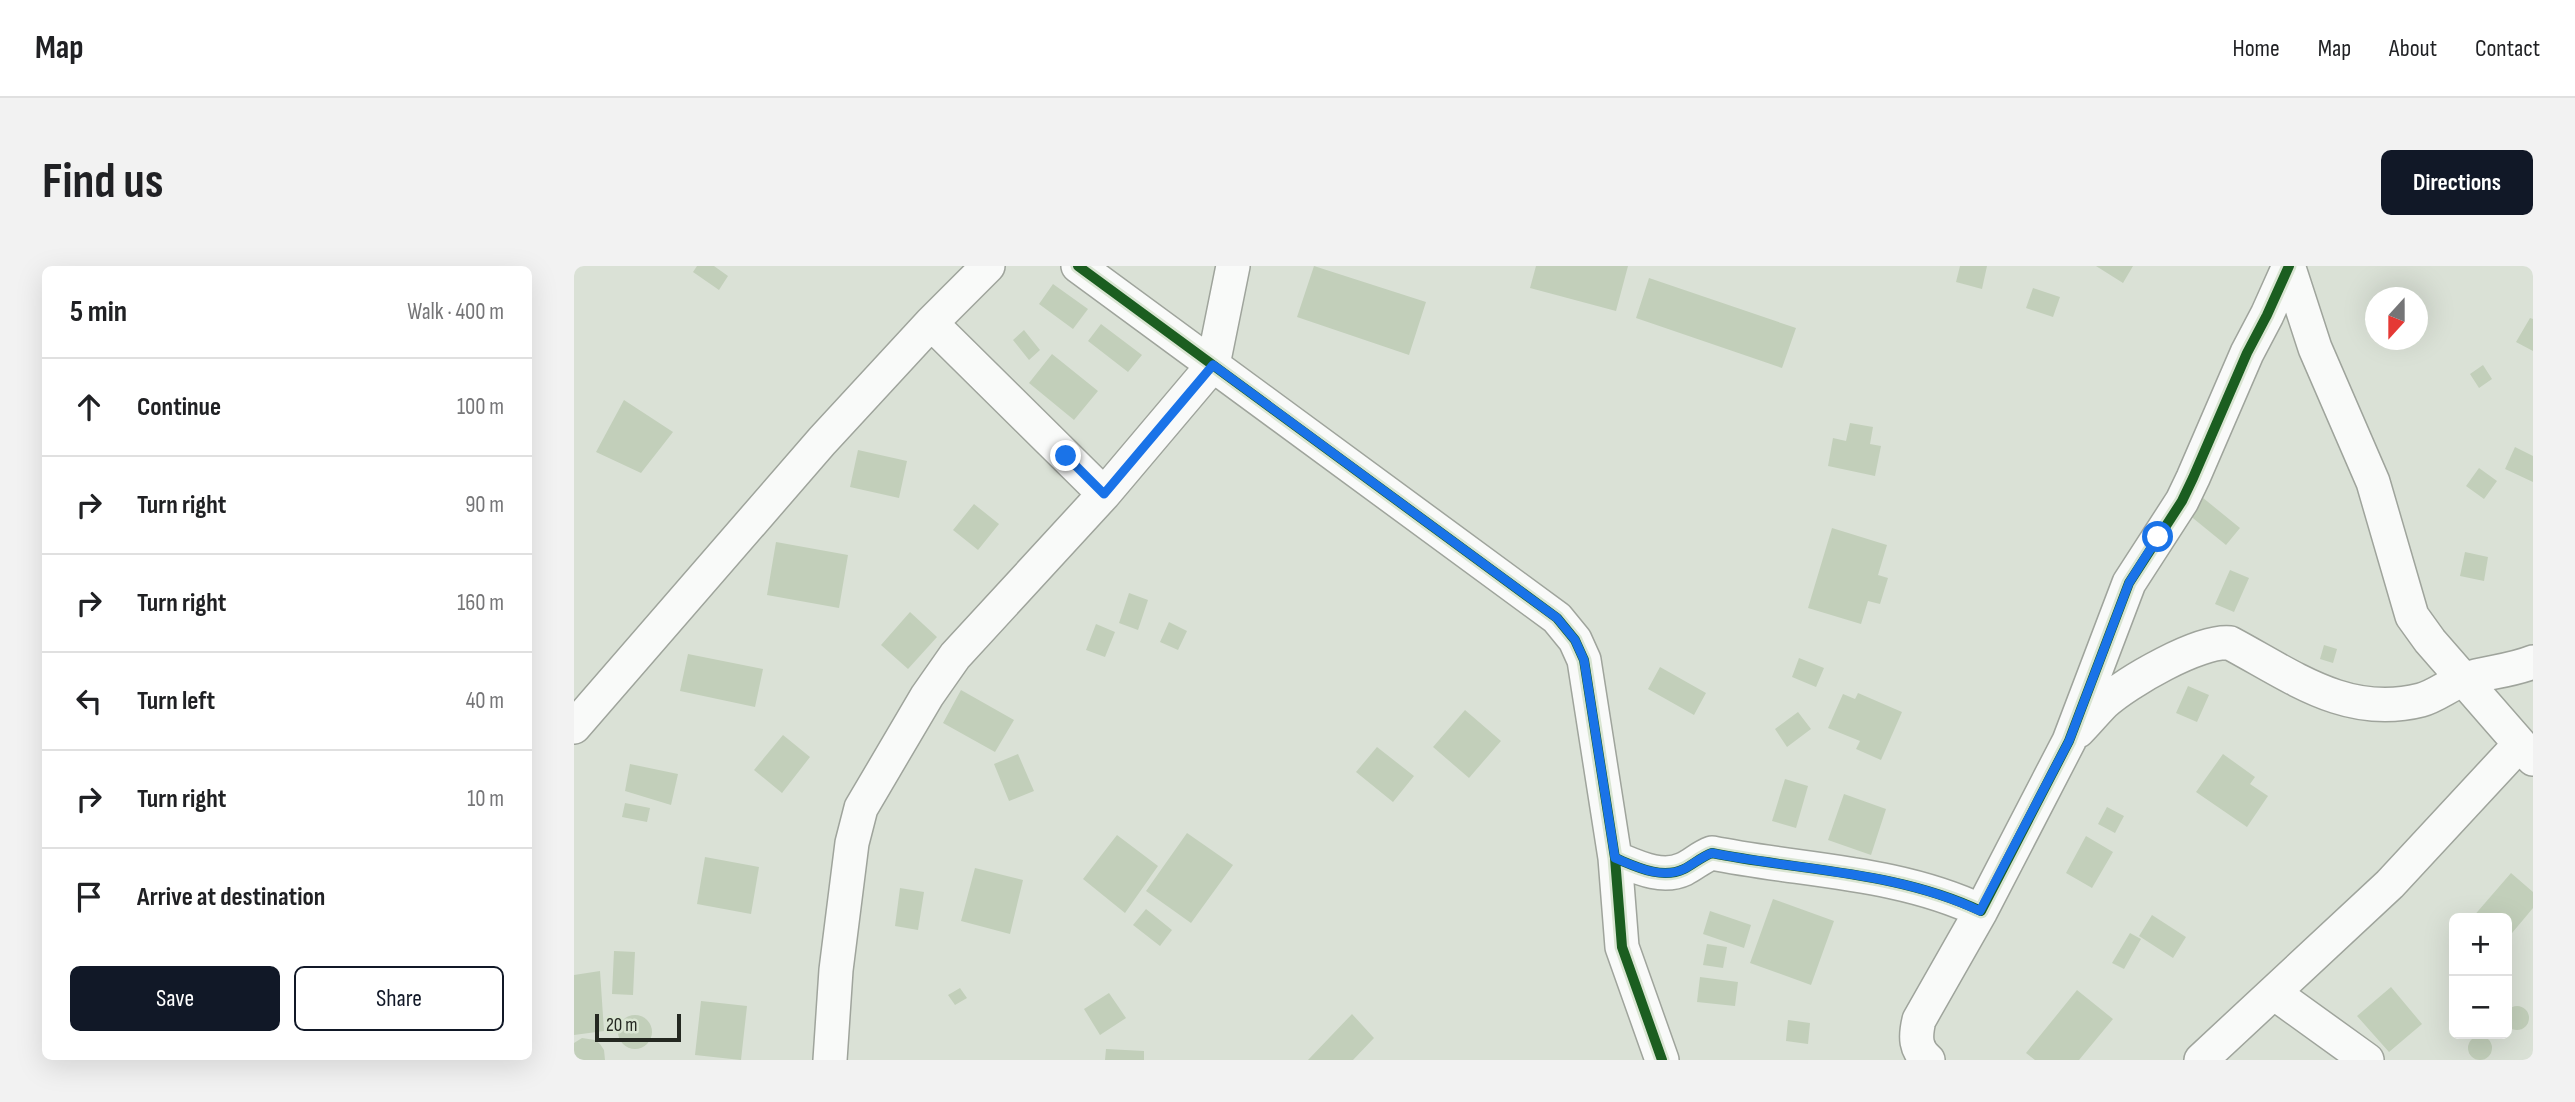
<!DOCTYPE html>
<html lang="en">
<head>
<meta charset="utf-8">
<style>
  body { margin:0; font-family:"Sofia Sans Condensed",sans-serif; background:#f2f2f2; color:#202124 }
  .controls { position:absolute; right:21px; bottom:21px; display:grid; overflow:hidden; border-radius:10px; box-shadow:0 7px 28px #0002 }
  .controls button { width:63px; height:63px; display:grid; place-items:center; padding:0; border:0; border-bottom:2px solid #e0e0e0; background:#fff; color:#202124; font:35px sans-serif }
  .compass { position:absolute; left:1791px; top:21px; width:63px; height:63px; border-radius:50%; background:#fff; box-shadow:0 7px 28px #0002; rotate:201deg }
  .scale { position:absolute; left:21px; bottom:18px; width:86px; box-sizing:border-box; padding-left:7px; border:4px solid #242821; border-top:0; font-size:19px; line-height:24px; white-space:nowrap; color:#242821; -webkit-text-stroke:5px #d9e5d2; paint-order:stroke }
  .stop { position:absolute; width:21px; height:21px; margin:-16px; border:5px solid #1a73e8; border-radius:50%; background:#fff }
  .stop.end { background:#1a73e8; border-color:#fff; box-shadow:0 2px 7px #0008 }
  .list { margin:0; padding:0; list-style:none }
  h2 { display:flex; justify-content:space-between; align-items:center; height:91px; margin:0; padding:0 28px; font-size:30px }
  h2 small { font-size:23px; font-weight:400; color:#757577 }
  .list li { display:grid; grid-template-columns:46px 1fr auto; gap:21px; align-items:center; box-sizing:border-box; height:98px; padding:0 28px; border-top:2px solid #e0e0e0 }
  .list b { display:block; font-size:26px; white-space:nowrap }
  .list em { font-size:23px; font-style:normal; color:#757577 }
  .actions { display:flex; gap:14px; padding:21px 28px }
  .actions a { flex:1; padding:16px 0; border:2px solid #111827; border-radius:10px; text-align:center; font-size:24px; color:#111827 }
  .actions .main { background:#111827; color:#fff }
  .icon { flex:none; width:38px; height:38px; fill:none; stroke:currentColor; stroke-width:2; stroke-linecap:round; stroke-linejoin:round }
  .map { position:relative; flex:none; width:1959px; height:794px; overflow:hidden; border-radius:10px }
  header { display:flex; align-items:center; gap:42px; box-sizing:border-box; height:98px; padding:0 35px; background:#fff; border-bottom:2px solid #e0e0e0 }
  header strong { font-size:33px }
  nav { display:flex; gap:38px; margin-inline-start:auto; font-size:24px }
  .intro { display:flex; align-items:center; justify-content:space-between; box-sizing:border-box; height:168px; padding:0 42px }
  h1 { margin:0; font-size:49px }
  .button { padding:18px 32px; border-radius:10px; background:#111827; color:#fff; font-size:24px; font-weight:700 }
  main { display:flex; gap:42px; padding:0 42px }
  aside { flex:1; background:#fff; border-radius:10px; box-shadow:0 7px 28px #0002 }
  .map>svg:first-child { display:block }
  .building { fill:#c2cfba }
  .lines { fill:none; stroke-linecap:round; stroke-linejoin:round }
  .street-casing { stroke:#9fa49c; stroke-width:36 }
  .street { stroke:#f9faf9; stroke-width:33 }
  .cycleway-casing { stroke:#d9e5d2; stroke-width:15 }
  .cycleway { stroke:#1b5e20; stroke-width:10 }
  .route { stroke:#1a73e8; stroke-width:9 }
</style>
</head>
<body>
<header>
<strong>Map</strong>
<nav><a>Home</a><a>Map</a><a>About</a><a>Contact</a></nav>
</header>
<div class="intro"><h1>Find us</h1><a class="button">Directions</a></div>
<main>
<aside>
<h2>5 min<small>Walk · 400 m</small></h2>
<ul class="list">
<li><svg class="icon" aria-label="ahead" viewBox="0 0 24 24"><path d="M12 20V5M6 11l6-6 6 6"/></svg><div><b>Continue</b></div><em>100 m</em></li>
<li><svg class="icon" aria-label="right" viewBox="0 0 24 24"><path d="M7 20v-9h11M14 6l5 5-5 5"/></svg><div><b>Turn right</b></div><em>90 m</em></li>
<li><svg class="icon" aria-label="right" viewBox="0 0 24 24"><path d="M7 20v-9h11M14 6l5 5-5 5"/></svg><div><b>Turn right</b></div><em>160 m</em></li>
<li><svg class="icon" aria-label="left" viewBox="0 0 24 24"><path d="M17 20v-9H6M10 6l-5 5 5 5"/></svg><div><b>Turn left</b></div><em>40 m</em></li>
<li><svg class="icon" aria-label="right" viewBox="0 0 24 24"><path d="M7 20v-9h11M14 6l5 5-5 5"/></svg><div><b>Turn right</b></div><em>10 m</em></li>
<li><svg class="icon" aria-label="arrive" viewBox="0 0 24 24"><path d="M6 21V4h12l-3 4 3 4H6"/></svg><div><b>Arrive at destination</b></div></li>
</ul>
<div class="actions"><a class="main">Save</a><a>Share</a></div>
</aside>
<div class="map">
<svg width="1959" height="794" viewBox="0 0 1959 794">
  <rect width="100%" height="100%" fill="#dae1d6"/>
  <path class="building" d="M123 0H140L154 10 145 24 119 6Z
    M740 0 852 36 835 89 723 51Z
    M962 0H1054L1042 45 956 22Z
    M1386 0H1413L1408 23 1382 16Z
    M1522 0H1559L1549 17Z
    M1075 12 1222 62 1208 102 1062 52Z
    M479 18 514 43 499 63 465 38Z
    M1459 22 1486 31 1479 51 1452 42Z
    M1956 52 1959 53V85L1942 76Z
    M527 58 568 89 554 106 514 75Z
    M450 64 466 84 455 94 439 74Z
    M478 88 524 125 500 154 455 117Z
    M1909 99 1918 113 1905 122 1896 108Z
    M50 134 99 166 67 207 22 186Z
    M1276 157 1299 161 1296 178 1307 180 1301 210 1254 200 1259 172 1272 175Z
    M1941 181 1959 190V216L1931 203Z
    M284 184 333 195 325 232 276 221Z
    M1905 202 1923 215 1910 233 1892 220Z
    M1623 227 1666 262 1652 279 1609 244Z
    M400 238 425 258 404 284 379 264Z
    M1258 262 1313 279 1304 309 1314 312 1306 338 1294 335 1287 358 1234 342Z
    M202 276 274 289 265 342 193 329Z
    M1891 286 1914 291 1910 315 1886 310Z
    M1656 304 1675 312 1660 346 1641 338Z
    M555 327 574 334 564 364 545 357Z
    M336 346 363 371 334 403 307 379Z
    M595 356 613 365 604 384 586 376Z
    M522 358 541 366 531 391 512 384Z
    M1750 379 1763 383 1759 397 1746 393Z
    M114 388 189 403 181 441 106 425Z
    M1225 392 1250 402 1242 421 1218 411Z
    M1086 401 1132 427 1120 449 1074 423Z
    M1614 420 1635 429 1623 456 1602 447Z
    M387 424 440 454 421 486 369 457Z
    M1284 427 1328 446 1307 494 1282 483 1286 475 1254 462 1269 428 1281 433Z
    M891 444 927 475 895 512 859 481Z
    M1224 446 1237 463 1213 481 1201 463Z
    M209 469 236 491 208 527 180 504Z
    M803 481 840 510 819 536 782 506Z
    M444 488 460 525 435 535 420 498Z
    M1649 488 1681 511 1676 518 1694 530 1673 561 1622 526Z
    M56 498 104 508 97 539 51 525Z
    M1211 513 1234 520 1222 562 1198 555Z
    M1270 528 1312 543 1297 589 1254 574Z
    M51 537 76 542 73 556 48 551Z
    M1533 541 1550 550 1541 567 1524 558Z
    M613 567 659 599 617 657 572 625Z
    M543 569 584 600 551 647 509 613Z
    M1512 570 1539 586 1518 622 1492 607Z
    M131 591 185 601 177 648 123 638Z
    M401 602 449 614 436 668 387 655Z
    M1937 607 1959 626V642L1933 673V652H1898Z
    M326 622 350 626 344 664 321 660Z
    M1199 633 1260 655 1237 719 1176 697Z
    M572 643 598 664 586 680 559 659Z
    M1136 645 1177 659 1170 682 1129 668Z
    M1578 649 1612 671 1599 692 1565 670Z
    M1556 667 1567 673 1550 703 1538 697Z
    M1133 678 1153 681 1149 702 1129 699Z
    M40 685 61 686 59 729 38 728Z
    M26 705 30 765 0 769V709Z
    M1126 711 1164 716 1161 740 1123 736Z
    M1817 721 1848 758 1815 786 1783 750Z
    M386 722 393 732 381 739 374 729Z
    M1503 724 1539 753 1505 794H1461L1452 787Z
    M535 727 552 752 526 769 510 743Z
    M127 735 173 740 167 794 121 789Z
    M1931 752a12 12 0 1 1 24 0a12 12 0 1 1-24 0Z
    M778 748 800 772 779 794H734Z
    M44 766a17 17 0 1 1 34 0a17 17 0 1 1-34 0Z
    M1214 754 1236 757 1234 778 1212 775Z
    M1894 782a12 12 0 1 1 24 0a12 12 0 1 1-24 0Z
    M8 772 21 774 26 778 30 784 31 794H0V777Z
    M532 783 570 785V794H531Z"/>
  <g class="lines">
    <defs>
      <path id="street" d="M504 0 983 352 1001 374 1010 394 1041 592 1048 681 1088 794
        M1715 2 1741 82 1799 216 1838 350 1856 375 1959 493
        M357 57 530 228
        M0 461 248 175 357 57 414 0
        M1504 465C1513 456 1521 446 1530 437 1553 416 1625 374 1656 377 1718 410 1773 453 1847 434 1862 430 1876 418 1891 413 1913 406 1937 405 1959 396
        M1041 592C1061 600 1087 614 1110 603 1120 598 1127 591 1138 587 1227 605 1323 605 1407 645L1495 475 1555 317 1608 235 1619 212 1673 87 1693 49 1715 0
        M1700 727 1793 794
        M256 794 262 704 278 577 287 542 353 430 381 390 530 228 639 99 659 0
        M1354 794C1341 783 1341 771 1345 754L1407 645
        M1627 794 1816 618 1945 479"/>
    </defs>
    <use href="#street" class="street-casing"/>
    <use href="#street" class="street"/>
    <defs>
      <path id="cycleway" d="M504 0 983 352 1001 374 1010 394 1041 592 1048 681 1088 794
        M1041 592C1061 600 1087 614 1110 603 1120 598 1127 591 1138 587 1227 605 1323 605 1407 645L1495 475 1555 317 1608 235 1619 212 1673 87 1693 49 1715 0"/>
    </defs>
    <use href="#cycleway" class="cycleway-casing"/>
    <use href="#cycleway" class="cycleway"/>
  </g>
  <g class="lines">
    <path class="route" d="M492 190 530 228 639 99 983 352 1001 374 1010 394 1041 592C1061 600 1087 614 1110 603 1120 598 1127 591 1138 587 1228 605 1323 605 1406 645L1495 475 1555 317 1584 271"/>
  </g>
</svg>
<div class="controls">
<button>+</button>
<button>−</button>
</div>
<svg class="compass" viewBox="-18 -18 36 36"><path d="M0-13l5 13h-10z" fill="#e53935"/><path d="M0 13l5-13h-10z" fill="#757577"/></svg>
<div class="scale">20 m</div>
<div class="stop" style="left:1584px;top:271px"></div>
<div class="stop end" style="left:492px;top:190px"></div>
</div>
</main>
</body>
</html>
